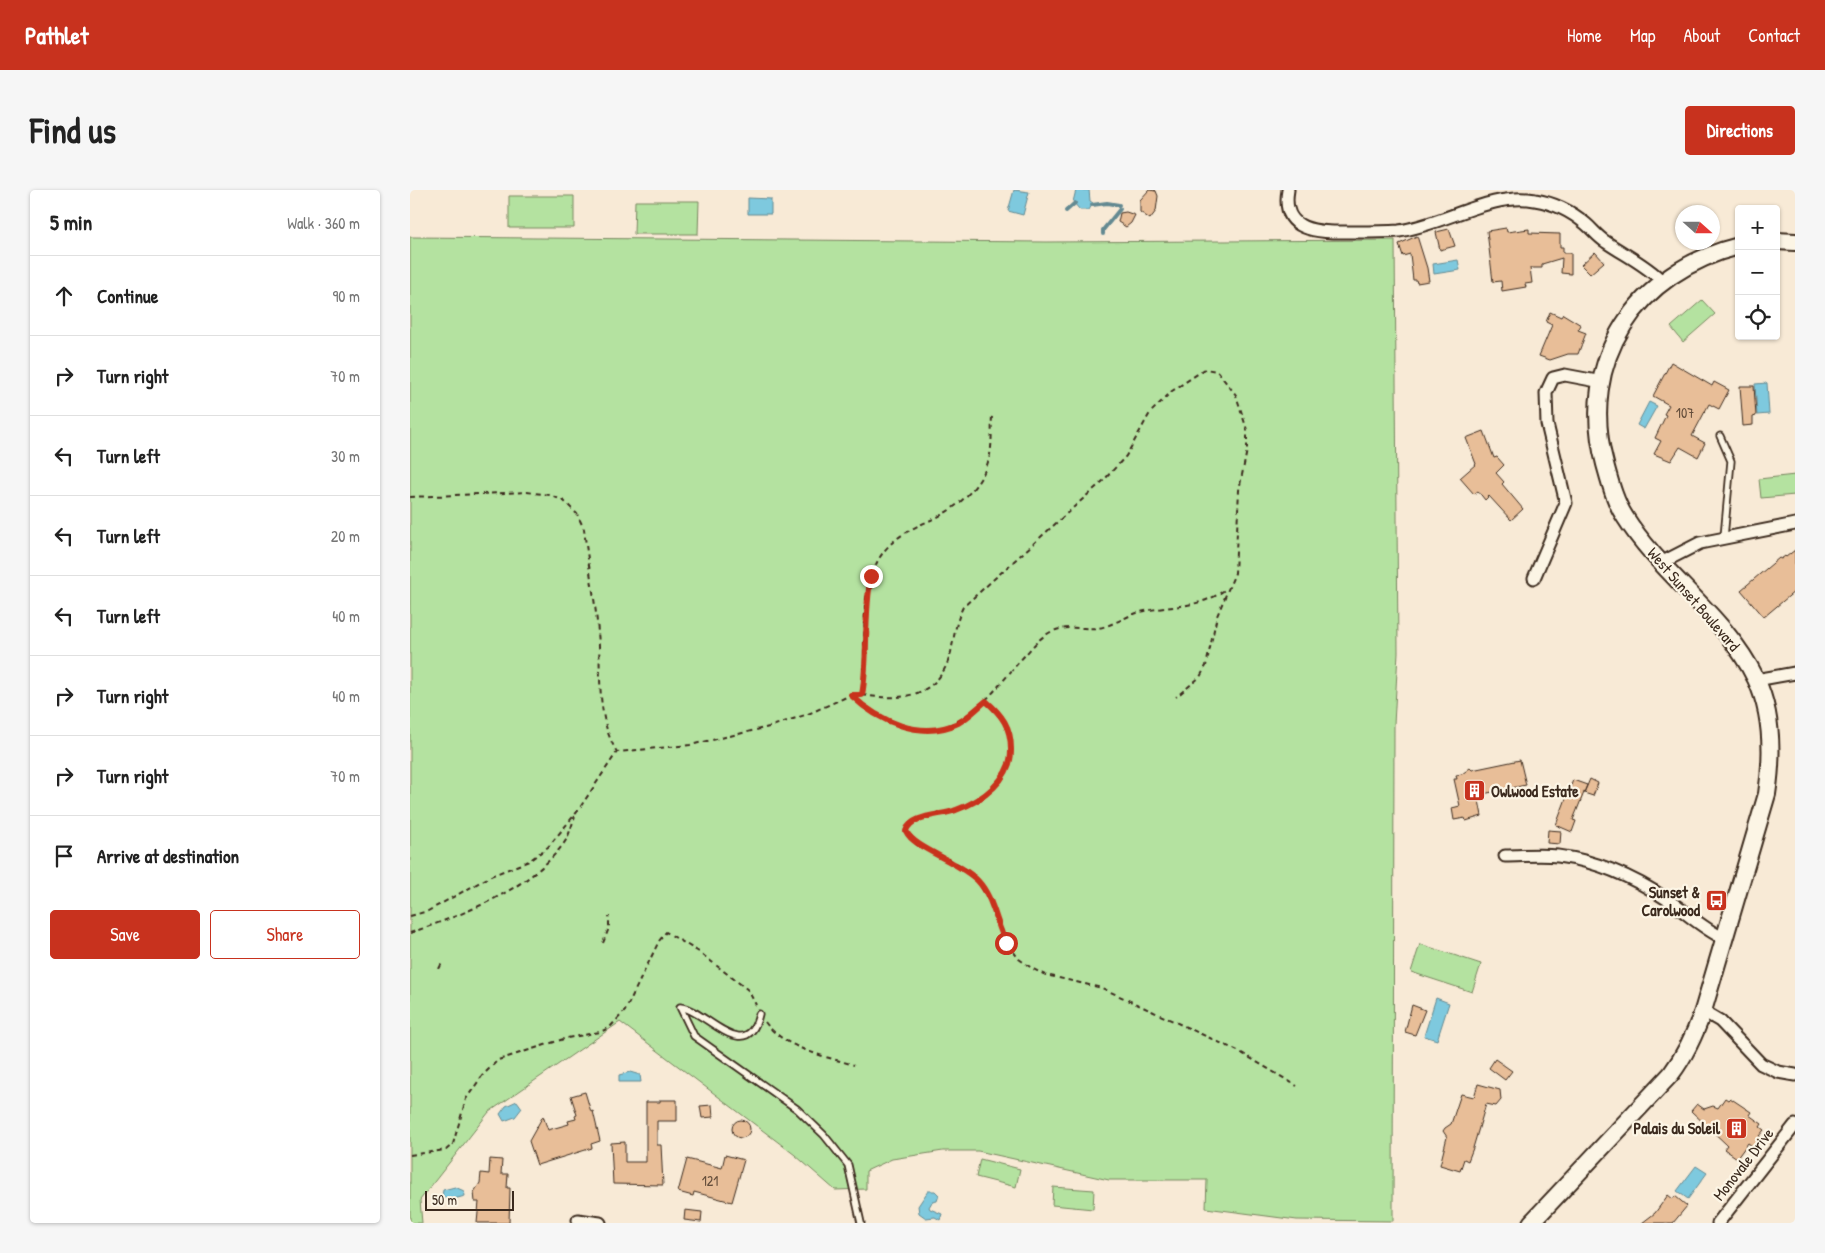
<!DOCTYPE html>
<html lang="en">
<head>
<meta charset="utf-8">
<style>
  body { margin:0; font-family:"Patrick Hand",sans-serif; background:#f6f6f6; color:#222 }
  .controls { position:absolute; right:15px; top:15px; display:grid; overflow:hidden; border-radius:5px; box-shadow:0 1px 4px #0004 }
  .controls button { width:45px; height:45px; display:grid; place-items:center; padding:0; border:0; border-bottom:1px solid #e0e0e0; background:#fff; color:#222; font:25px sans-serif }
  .compass { position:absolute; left:1265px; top:15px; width:45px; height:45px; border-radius:50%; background:#fff; box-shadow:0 1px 4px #0004; rotate:111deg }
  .scale { position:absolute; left:15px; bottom:12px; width:89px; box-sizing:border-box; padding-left:5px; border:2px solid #3b2a1e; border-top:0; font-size:14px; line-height:18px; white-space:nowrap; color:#3b2a1e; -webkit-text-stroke:4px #fcf5e5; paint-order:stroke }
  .stop { position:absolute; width:15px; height:15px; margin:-11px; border:4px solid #c8321e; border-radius:50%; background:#fff }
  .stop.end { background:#c8321e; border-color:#fff; box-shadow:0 1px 5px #0008 }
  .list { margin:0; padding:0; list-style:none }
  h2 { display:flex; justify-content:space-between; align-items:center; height:65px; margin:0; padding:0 20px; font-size:21px }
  h2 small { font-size:16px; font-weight:400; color:#767676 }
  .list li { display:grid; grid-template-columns:32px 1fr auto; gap:15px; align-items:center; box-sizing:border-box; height:80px; padding:0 20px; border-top:1px solid #e0e0e0 }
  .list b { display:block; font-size:19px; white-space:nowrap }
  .list em { font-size:16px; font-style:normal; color:#767676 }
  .actions { display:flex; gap:10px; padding:15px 20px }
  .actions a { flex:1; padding:11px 0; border:1px solid #c8321e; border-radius:5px; text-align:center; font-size:18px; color:#c8321e }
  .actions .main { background:#c8321e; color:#fff }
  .icon { flex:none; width:28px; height:28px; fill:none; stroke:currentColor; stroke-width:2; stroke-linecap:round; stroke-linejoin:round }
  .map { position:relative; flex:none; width:1385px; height:1033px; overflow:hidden; border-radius:5px }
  header { display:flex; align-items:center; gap:30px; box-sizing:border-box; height:70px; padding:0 25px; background:#c8321e; color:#fff }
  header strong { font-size:24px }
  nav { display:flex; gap:28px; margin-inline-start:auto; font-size:18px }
  .intro { display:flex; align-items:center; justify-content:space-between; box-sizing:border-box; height:120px; padding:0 30px }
  h1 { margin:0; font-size:35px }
  .button { padding:12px 22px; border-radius:5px; background:#c8321e; color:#fff; font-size:18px; font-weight:700 }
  main { display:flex; gap:30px; padding:0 30px }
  aside { flex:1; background:#fff; border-radius:5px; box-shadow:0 1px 4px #0004 }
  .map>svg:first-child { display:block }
  .green { fill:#b4e2a0; stroke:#78865f }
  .water { fill:#7ec9de; stroke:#638991 }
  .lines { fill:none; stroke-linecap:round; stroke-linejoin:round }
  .stream { stroke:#638991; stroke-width:4 }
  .building { fill:#e8be98; stroke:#3b2a1e }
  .lane-casing { stroke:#3b2a1e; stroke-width:9 }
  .street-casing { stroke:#3b2a1e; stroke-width:15 }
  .secondary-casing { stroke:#3b2a1e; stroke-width:20 }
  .path { stroke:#3b2a1e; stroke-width:2; stroke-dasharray:5 4; stroke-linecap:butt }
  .lane { stroke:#fcf5e5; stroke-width:5.5 }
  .street { stroke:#fcf5e5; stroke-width:11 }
  .secondary { stroke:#fcf5e5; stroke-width:16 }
  .route { stroke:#c8321e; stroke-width:6 }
  .labels { text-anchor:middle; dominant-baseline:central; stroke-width:4.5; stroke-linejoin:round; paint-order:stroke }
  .number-label { font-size:14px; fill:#664f3c }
  .street-label { font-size:16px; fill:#3b2a1e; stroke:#fcf5e5 }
  .poi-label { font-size:16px; font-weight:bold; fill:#3b2a1e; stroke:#fcf5e5; text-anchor:end }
</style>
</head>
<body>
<header>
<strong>Pathlet</strong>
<nav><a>Home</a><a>Map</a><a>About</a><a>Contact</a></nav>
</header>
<div class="intro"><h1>Find us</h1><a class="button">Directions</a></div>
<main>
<aside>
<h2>5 min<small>Walk · 360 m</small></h2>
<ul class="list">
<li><svg class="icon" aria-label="ahead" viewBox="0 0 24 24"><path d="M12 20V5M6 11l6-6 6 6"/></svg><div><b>Continue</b></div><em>90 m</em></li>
<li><svg class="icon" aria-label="right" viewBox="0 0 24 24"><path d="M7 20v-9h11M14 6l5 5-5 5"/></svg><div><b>Turn right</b></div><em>70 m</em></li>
<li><svg class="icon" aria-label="left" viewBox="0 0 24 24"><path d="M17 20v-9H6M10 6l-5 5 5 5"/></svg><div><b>Turn left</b></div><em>30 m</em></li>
<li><svg class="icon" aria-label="left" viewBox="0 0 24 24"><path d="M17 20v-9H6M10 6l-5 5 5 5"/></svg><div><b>Turn left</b></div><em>20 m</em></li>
<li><svg class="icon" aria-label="left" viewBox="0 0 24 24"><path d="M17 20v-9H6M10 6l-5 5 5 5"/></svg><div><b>Turn left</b></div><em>40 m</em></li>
<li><svg class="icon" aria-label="right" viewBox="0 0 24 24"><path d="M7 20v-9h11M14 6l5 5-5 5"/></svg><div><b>Turn right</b></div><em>40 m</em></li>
<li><svg class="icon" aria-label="right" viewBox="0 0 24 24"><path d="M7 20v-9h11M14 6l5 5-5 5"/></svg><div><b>Turn right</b></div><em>70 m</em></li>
<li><svg class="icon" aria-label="arrive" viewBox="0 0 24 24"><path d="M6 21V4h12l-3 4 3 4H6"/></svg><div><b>Arrive at destination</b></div></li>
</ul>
<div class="actions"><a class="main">Save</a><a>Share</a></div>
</aside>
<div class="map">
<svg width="1385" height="1033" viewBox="0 0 1385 1033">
  <rect width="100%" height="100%" fill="#f8ead6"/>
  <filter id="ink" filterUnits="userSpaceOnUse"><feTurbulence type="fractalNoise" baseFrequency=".02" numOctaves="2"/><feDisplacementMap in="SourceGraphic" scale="10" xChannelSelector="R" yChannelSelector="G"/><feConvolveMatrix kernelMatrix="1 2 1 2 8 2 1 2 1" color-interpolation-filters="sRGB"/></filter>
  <g filter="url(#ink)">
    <path class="green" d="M99 6H164V38H99Z
      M225 11H289L288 44H224Z
      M0 47 636 52 985 50 988 463 984 534 983 1031 887 1030 796 1018 797 990H699L568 961H533L482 969 456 981V999L425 1000 385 965 210 832 79 922 10 1010 12 1033H0Z
      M1292 110 1305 124 1273 152 1261 137Z
      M1385 285V305L1351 308 1349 289Z
      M1010 754 1071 774 1062 802 1001 782Z
      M570 969 610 979 606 997 566 987Z
      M643 997 684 1000 683 1019 642 1015Z"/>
    <path class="water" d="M604 0 619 2 613 25 598 21Z
      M666 0H679L680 11 683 13 679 20H670L663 12Z
      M338 8 361 9V24H338Z
      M1048 70 1050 80 1024 84 1023 74Z
      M1357 193 1359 224 1347 225 1345 194Z
      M1239 212 1247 216 1234 239 1227 235Z
      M1026 808 1039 813 1027 850 1014 846Z
      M220 882 230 885 231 892H209V885Z
      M107 911 112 918 105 927 94 931 90 924 96 916Z
      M1286 976 1297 983 1278 1009 1267 1001Z
      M45 997 54 1001 55 1006 40 1010 32 1006 33 1000Z
      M518 1001H525L529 1005 527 1011 522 1012 519 1017 520 1019 532 1024 530 1030 525 1027 516 1028 509 1023 508 1016Z"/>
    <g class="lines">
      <path class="stream" d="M682 15 697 13 709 15
        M656 21 665 13
        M693 44V40L710 19"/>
    </g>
    <path class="building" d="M739 0 746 1 748 6 746 21 740 29 730 22V10Z
      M716 22 725 25 721 33 716 37 708 32 710 23Z
      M1096 38 1097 42 1119 39V43L1150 44V57H1153V63H1161V84L1151 83 1152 68 1132 74V78H1120L1122 93 1115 94 1116 97 1092 101 1091 91 1083 92 1077 41Z
      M1039 39 1045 56 1030 60 1026 42Z
      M1007 46 1017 78 1019 91 1007 93 1006 90H1003L1000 64 993 66 989 54Z
      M1185 62 1194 72 1180 84 1171 75Z
      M1140 122 1151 127 1153 124 1171 135 1168 140 1176 143 1168 164H1158L1140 170 1129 166 1142 135 1136 132Z
      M1261 172 1302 196 1304 192 1319 200 1309 219 1299 214 1282 246 1295 253 1288 267 1270 257 1261 271 1244 264 1251 251 1245 248 1256 225 1254 224 1259 215 1243 206Z
      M1330 196H1344L1346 226 1343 227V235L1333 236Z
      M1074 241 1084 268 1087 267 1094 275 1086 283 1094 292 1092 294 1113 319 1101 330 1079 306 1075 310 1068 301 1064 304 1050 288 1066 274 1056 248Z
      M1385 360V401L1354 427 1331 400 1369 368 1371 369 1375 366 1376 367Z
      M1110 570 1116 595 1068 605 1072 626 1056 631 1055 628 1044 630 1042 618 1050 616 1044 589H1047L1046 585 1052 584 1060 578 1062 580Z
      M1180 589 1188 593 1183 606 1174 603Z
      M1163 590 1177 595 1163 630 1166 631 1162 642 1146 635Z
      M1138 640 1151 641 1150 654 1137 653Z
      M1002 815 1015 820 1005 845 995 842Z
      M1085 869 1102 881 1095 890 1079 878Z
      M1068 894 1090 900 1091 910 1086 916 1076 914 1063 958 1058 971 1054 969 1050 981 1030 975 1037 947 1033 941 1035 938 1041 934 1051 904 1064 907Z
      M175 902 181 922 183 921 190 951 181 954 182 958 127 975 119 951 133 926 138 940 159 934 158 931 166 929 165 926 167 925 161 906Z
      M1315 908 1318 910 1320 908 1341 922 1339 925 1352 934 1350 937 1354 940 1349 946 1352 948 1345 958 1338 953 1327 968 1314 959 1317 955 1281 921 1287 914 1294 919 1303 916 1308 918Z
      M250 910H267V931H247V955H251L253 995 203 994 201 953 215 952V972H236V912H250Z
      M302 915 303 927 292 928 290 916Z
      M322 939a9 9 0 1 1 18 0a9 9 0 1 1-18 0Z
      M315 965 334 970 322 1012 284 1002 283 1006 268 1002 277 969 312 978Z
      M80 969 92 970 91 984H98L97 998H100L99 1033H67L69 1012H65L64 1002 70 993 71 983 79 984Z
      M1258 1005 1263 1009 1265 1006 1277 1016 1263 1033H1232L1245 1023Z
      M275 1020 292 1022 291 1032 274 1030Z"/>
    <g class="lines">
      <defs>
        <path id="lane" d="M1310 246 1321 271 1314 347
          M349 824C337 877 295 819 270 817L284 846 387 919 414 945 438 975 451 1033"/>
        <path id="street" d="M878 0C870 45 913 42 944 42 959 42 974 42 989 41 1033 35 1081 2 1125 10 1144 13 1162 22 1176 34 1183 40 1188 47 1196 52 1215 65 1235 74 1252 91
          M1251 373 1290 353 1385 334
          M1124 388 1156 313 1137 234 1136 203 1143 188 1155 185 1192 192
          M1346 490 1385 483
          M1095 666C1112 666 1131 664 1148 666 1188 671 1225 688 1258 710 1277 723 1293 739 1315 749
          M1293 821 1310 831 1351 874 1368 882 1385 885
          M168 1030 190 1033
          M1308 1033 1385 935"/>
        <path id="secondary" d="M1366 51 1385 52
          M1121 1033 1261 884C1276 864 1285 844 1293 821L1357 604C1363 565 1363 525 1346 489 1315 425 1252 386 1215 327 1205 312 1200 292 1195 274 1167 170 1227 81 1329 56"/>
      </defs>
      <use href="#lane" class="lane-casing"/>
      <use href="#street" class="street-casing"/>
      <use href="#secondary" class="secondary-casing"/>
      <path class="path" d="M745 1V0
        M0 307 117 302 140 305 154 311 167 324 174 339C178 374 185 408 188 442 192 482 185 526 207 562
        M441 505C458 521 481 535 503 539 557 548 586 496 617 463 625 454 633 444 646 440 659 436 674 439 688 438 702 436 716 426 730 422 760 415 792 419 817 398
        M452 505C492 511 529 508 541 462 544 447 546 431 553 417L694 290 716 266 740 223 762 201 795 179 807 181 826 205 837 240V260L829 300 825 383 807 426 796 476 790 487 766 507
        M575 511C592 525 601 537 601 559 602 589 572 611 546 620 531 626 501 624 496 641L507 654 549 675 569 692 579 710 597 753 609 769 623 779 636 785 692 798 830 862 887 896
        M0 726 18 721 83 685 119 671 138 657 167 622 207 562 280 555 359 537 398 524 441 505H452C460 460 445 409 470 367 482 348 502 338 521 330 545 320 570 298 578 272 583 258 581 241 582 226
        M0 743C51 725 117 701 151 657 159 648 161 637 165 626
        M193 753 199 738V726
        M29 779 33 771
        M355 832C375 859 414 866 444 875
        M0 965 36 960 43 954 56 909 72 886 88 870 157 848 190 842 199 838 215 821 249 751 256 742 289 762 338 800 346 815"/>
      <use href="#lane" class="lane"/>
      <use href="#street" class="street"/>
      <use href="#secondary" class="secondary"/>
    </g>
  </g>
  <g class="lines" filter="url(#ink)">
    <path class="route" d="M461 386C453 427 459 466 452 505H441C468 531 511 551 548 533 558 528 567 518 576 511 592 525 601 537 601 559 602 589 572 611 546 620 532 626 501 624 496 641 504 659 549 671 568 691 583 707 586 733 596 753"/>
  </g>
  <defs>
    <symbol id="building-square" viewBox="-11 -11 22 22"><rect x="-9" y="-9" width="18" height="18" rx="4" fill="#c8321e" stroke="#fcf5e5"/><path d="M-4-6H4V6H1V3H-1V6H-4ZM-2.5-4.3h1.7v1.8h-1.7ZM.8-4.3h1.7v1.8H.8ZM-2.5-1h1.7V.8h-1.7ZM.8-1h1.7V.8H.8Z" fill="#fff"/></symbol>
    <symbol id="bus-square" viewBox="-11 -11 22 22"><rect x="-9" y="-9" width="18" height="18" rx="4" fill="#c8321e" stroke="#fcf5e5"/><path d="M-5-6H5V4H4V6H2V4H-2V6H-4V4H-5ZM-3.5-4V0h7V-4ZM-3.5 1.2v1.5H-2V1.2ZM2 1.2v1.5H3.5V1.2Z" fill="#fff"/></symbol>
  </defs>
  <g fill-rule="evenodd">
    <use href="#building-square" x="1052" y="588" width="25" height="25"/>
    <use href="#bus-square" x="1294" y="698" width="25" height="25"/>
    <use href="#building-square" x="1314" y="926" width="25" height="25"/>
  </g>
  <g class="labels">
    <g class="number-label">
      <text x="1275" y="222">107</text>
      <text x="300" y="990">121</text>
    </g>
    <g class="street-label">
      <text transform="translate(1284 409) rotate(49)">West Sunset Boulevard</text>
      <text transform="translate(1333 974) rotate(-52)">Monovale Drive</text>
    </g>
    <g class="poi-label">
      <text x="1081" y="601" text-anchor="start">Owlwood Estate</text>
      <text x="1290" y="702">Sunset &amp;<tspan x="1290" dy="18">Carolwood</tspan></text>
      <text x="1310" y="938">Palais du Soleil</text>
    </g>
  </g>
</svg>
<div class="controls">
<button>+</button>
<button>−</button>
<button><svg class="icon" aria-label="locate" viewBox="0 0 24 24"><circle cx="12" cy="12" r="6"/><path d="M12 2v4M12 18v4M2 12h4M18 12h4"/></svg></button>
</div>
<svg class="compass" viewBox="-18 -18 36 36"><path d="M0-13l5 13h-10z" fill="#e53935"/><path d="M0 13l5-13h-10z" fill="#767676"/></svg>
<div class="scale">50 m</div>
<div class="stop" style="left:596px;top:753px"></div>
<div class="stop end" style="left:461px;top:386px"></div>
</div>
</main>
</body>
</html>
